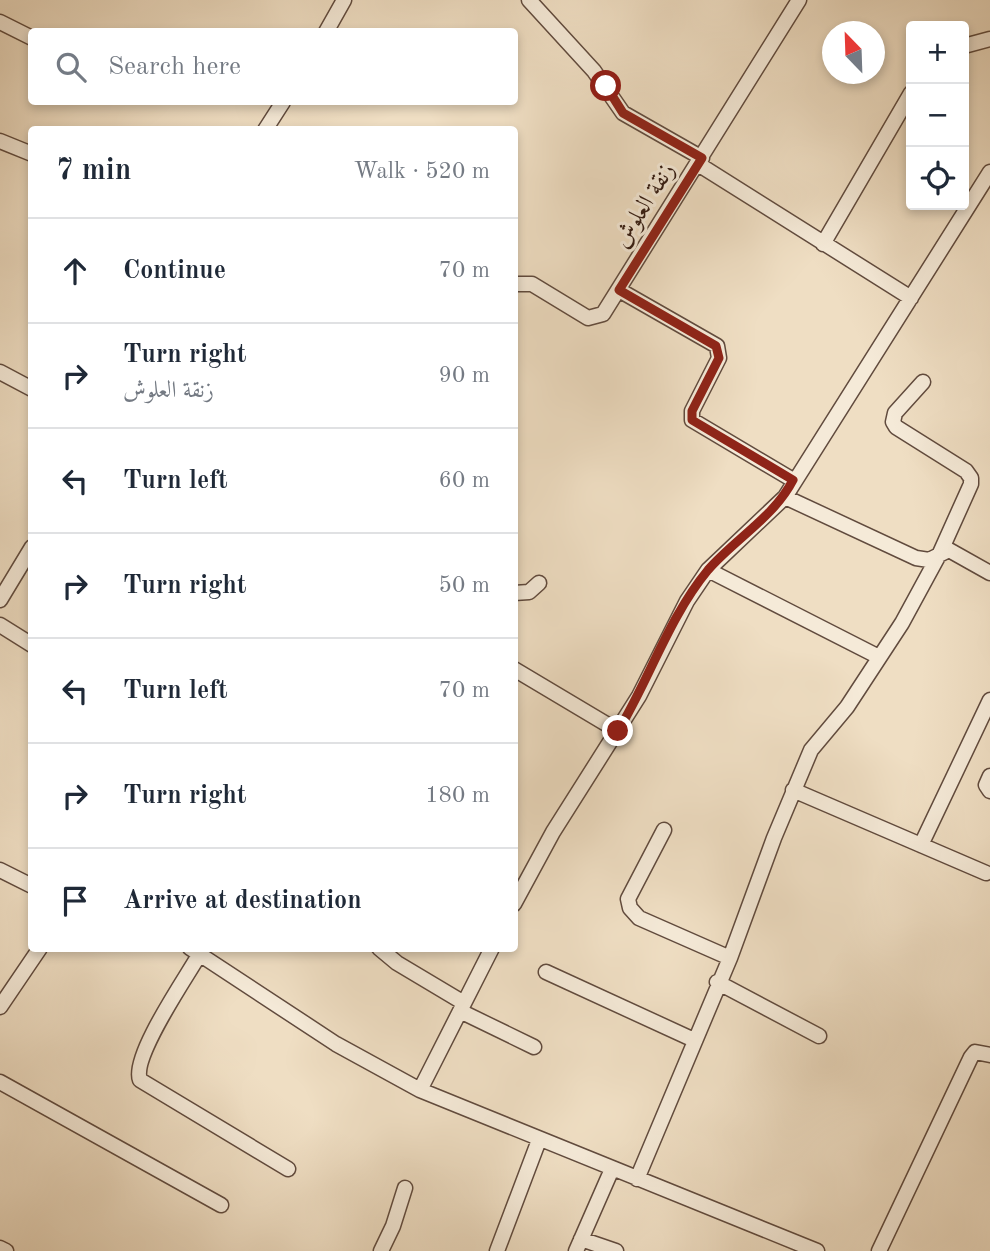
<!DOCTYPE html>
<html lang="en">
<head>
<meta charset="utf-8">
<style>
  body { margin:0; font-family:"Old Standard TT",Amiri,serif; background:#f2f2f3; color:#1f2937 }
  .controls { position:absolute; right:21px; top:21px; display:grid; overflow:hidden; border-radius:7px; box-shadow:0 4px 10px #0003 }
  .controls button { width:63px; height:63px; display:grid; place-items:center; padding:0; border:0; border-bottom:2px solid #e0e1e3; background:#fff; color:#1f2937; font:35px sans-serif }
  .compass { position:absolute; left:822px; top:21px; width:63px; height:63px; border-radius:50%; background:#fff; box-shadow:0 4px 10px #0003; rotate:337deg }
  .stop { position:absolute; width:21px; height:21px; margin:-16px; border:5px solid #8f2418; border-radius:50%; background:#fff }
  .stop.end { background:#8f2418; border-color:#fff; box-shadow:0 2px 7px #0008 }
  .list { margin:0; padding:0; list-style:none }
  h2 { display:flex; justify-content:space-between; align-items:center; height:91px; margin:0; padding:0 28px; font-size:30px }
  h2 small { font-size:23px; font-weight:400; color:#747a83 }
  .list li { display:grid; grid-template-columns:46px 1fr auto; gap:21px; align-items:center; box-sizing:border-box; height:105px; padding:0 28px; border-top:2px solid #e0e1e3 }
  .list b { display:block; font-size:26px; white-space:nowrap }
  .list p { margin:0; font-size:23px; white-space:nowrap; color:#747a83 }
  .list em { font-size:23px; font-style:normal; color:#747a83 }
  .icon { flex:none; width:38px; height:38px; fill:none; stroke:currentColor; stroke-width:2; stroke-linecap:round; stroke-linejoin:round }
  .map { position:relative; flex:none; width:990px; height:1251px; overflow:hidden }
  .search { position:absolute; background:#fff; box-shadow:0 4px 10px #0003; left:28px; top:28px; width:490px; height:77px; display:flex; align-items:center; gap:18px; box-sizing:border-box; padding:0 24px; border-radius:7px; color:#747a83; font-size:26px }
  .panel { position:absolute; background:#fff; box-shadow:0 4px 10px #0003; left:28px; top:126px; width:490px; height:826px; border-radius:7px }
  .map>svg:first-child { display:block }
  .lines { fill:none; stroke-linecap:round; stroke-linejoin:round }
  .street-casing { stroke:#614b3e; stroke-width:17 }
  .street { stroke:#f5ead8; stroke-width:14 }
  .route { stroke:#8f2418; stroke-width:9 }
  .labels { text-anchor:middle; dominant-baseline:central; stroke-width:6; stroke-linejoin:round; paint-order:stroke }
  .street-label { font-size:24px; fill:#321a11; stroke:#f5ead8 }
</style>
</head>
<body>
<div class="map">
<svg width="990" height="1251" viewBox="0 0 990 1251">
  <rect width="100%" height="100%" fill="#efdec3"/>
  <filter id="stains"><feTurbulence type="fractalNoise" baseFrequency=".00286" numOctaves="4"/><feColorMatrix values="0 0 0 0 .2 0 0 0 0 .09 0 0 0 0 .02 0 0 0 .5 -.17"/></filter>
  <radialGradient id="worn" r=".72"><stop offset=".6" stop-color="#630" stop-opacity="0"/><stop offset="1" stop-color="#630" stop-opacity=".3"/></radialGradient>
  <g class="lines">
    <defs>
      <path id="street" d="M529 0 594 71 623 113 702 158
        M0 22 32 38
        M326 32 344 0
        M964 46 990 39
        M265 130 283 102
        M0 141 32 154
        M698 164 911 298
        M823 244 911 93
        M514 284H532L588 318 603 314 799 0
        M619 290 717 346 719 358 692 411V420L793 480
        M0 372 32 389
        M785 497 916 558 929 560 949 550 990 573
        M708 570 879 657
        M514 593 529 592 539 583
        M0 600 32 547
        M0 625 32 645
        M514 669 618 731
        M990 776 986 785 990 791
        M793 790 986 873
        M664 830 628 899 630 908 639 918 730 958
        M921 845 990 700
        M0 870 32 886
        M514 904 553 832 639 696 687 601 708 570 785 497 990 172
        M190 948 336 1044 420 1090 817 1251
        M379 948 397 963 464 1003
        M199 955C186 978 131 1057 140 1080L288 1169
        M546 972 694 1040
        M717 982 819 1036
        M0 1007 40 948
        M460 1011 534 1047
        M0 1082 221 1205
        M420 1090 492 948
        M637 1179 730 958 774 838 811 750 847 707 902 623 940 553 971 484V478L966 471 896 427 893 422 895 413 923 382
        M581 1239 616 1251
        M0 1248 6 1251
        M381 1251 393 1226 405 1188
        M497 1251 539 1140
        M576 1251 612 1169
        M879 1251 971 1057 975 1052 990 1055"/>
    </defs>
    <use href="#street" class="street-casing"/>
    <use href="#street" class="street"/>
  </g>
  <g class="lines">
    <path class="route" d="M606 86 623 113 702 158 619 290 716 346 719 358 692 411V420L793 480C774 517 735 539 708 570 669 617 649 680 618 731"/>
  </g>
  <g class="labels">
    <g class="street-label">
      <text transform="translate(645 206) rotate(-58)">زنقة العلوش</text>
    </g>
  </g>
  <rect width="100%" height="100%" filter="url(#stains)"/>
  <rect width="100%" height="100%" fill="url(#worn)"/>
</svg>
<div class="controls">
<button>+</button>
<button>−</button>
<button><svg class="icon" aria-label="locate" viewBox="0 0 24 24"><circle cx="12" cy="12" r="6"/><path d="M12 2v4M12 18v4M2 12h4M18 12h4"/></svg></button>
</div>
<svg class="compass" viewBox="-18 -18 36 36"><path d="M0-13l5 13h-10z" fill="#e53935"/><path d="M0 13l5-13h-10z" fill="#747a83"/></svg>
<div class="stop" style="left:606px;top:86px"></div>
<div class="stop end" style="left:618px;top:731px"></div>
<div class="search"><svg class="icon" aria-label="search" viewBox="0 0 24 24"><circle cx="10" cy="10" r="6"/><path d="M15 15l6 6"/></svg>Search here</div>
<section class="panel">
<h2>7 min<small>Walk · 520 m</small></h2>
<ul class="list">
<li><svg class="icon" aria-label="ahead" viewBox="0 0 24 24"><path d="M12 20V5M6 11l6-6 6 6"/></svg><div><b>Continue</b></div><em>70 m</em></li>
<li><svg class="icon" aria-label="right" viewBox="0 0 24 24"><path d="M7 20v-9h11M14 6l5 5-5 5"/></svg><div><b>Turn right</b><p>زنقة العلوش</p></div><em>90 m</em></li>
<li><svg class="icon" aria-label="left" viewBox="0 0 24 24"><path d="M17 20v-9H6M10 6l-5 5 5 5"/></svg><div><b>Turn left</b></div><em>60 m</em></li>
<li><svg class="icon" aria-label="right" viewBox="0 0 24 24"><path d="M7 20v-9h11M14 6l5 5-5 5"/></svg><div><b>Turn right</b></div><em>50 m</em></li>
<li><svg class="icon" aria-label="left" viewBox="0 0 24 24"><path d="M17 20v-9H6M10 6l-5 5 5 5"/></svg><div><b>Turn left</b></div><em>70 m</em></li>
<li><svg class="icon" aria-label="right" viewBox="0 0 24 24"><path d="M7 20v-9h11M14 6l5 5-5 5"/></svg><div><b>Turn right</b></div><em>180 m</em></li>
<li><svg class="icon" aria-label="arrive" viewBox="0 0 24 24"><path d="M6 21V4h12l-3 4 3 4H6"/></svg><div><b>Arrive at destination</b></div></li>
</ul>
</section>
</div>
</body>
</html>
